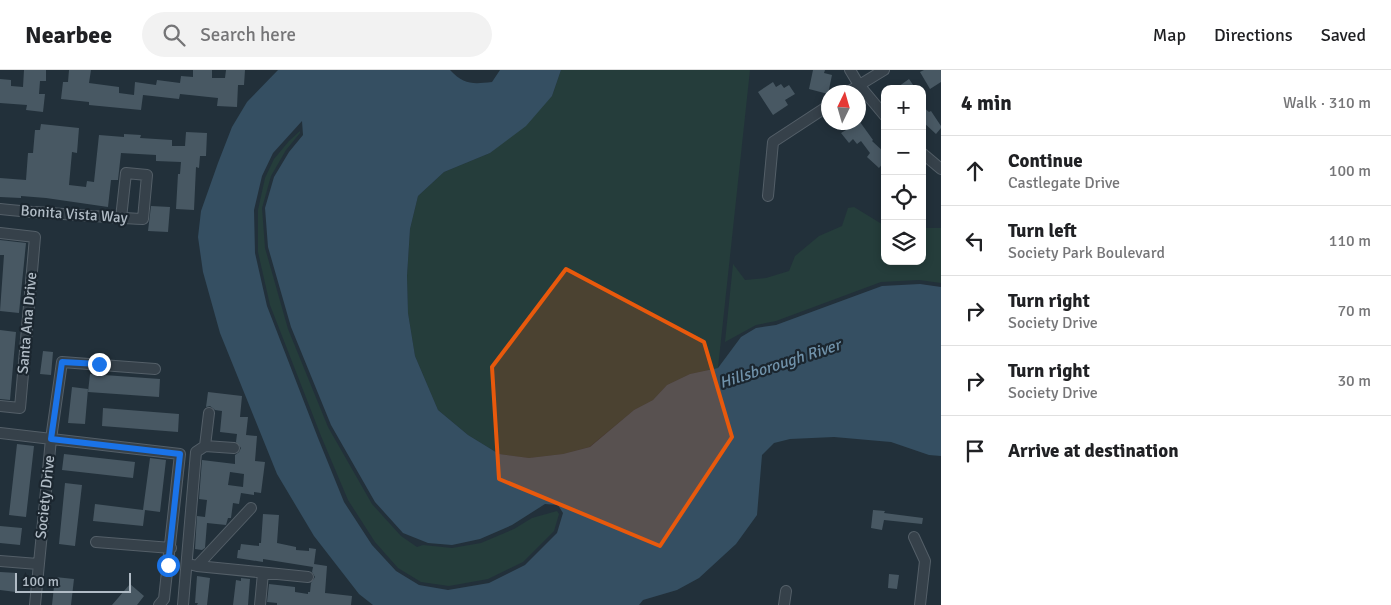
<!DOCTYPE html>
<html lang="en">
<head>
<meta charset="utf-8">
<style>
  body { margin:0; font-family:Signika,sans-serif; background:#f2f2f2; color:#202124 }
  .controls { position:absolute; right:15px; top:15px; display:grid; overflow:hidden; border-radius:10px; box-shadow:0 2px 8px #0003 }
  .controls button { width:45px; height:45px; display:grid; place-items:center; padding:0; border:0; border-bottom:1px solid #e0e0e0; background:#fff; color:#202124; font:25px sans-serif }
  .compass { position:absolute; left:821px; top:15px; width:45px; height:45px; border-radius:50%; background:#fff; box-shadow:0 2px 8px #0003; rotate:5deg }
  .scale { position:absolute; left:15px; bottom:12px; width:116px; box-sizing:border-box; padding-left:5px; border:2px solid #b1bcc6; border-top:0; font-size:14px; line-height:18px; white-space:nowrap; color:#b1bcc6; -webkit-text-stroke:4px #1b262f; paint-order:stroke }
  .stop { position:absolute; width:15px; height:15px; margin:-11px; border:4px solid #1a73e8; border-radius:50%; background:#fff }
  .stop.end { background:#1a73e8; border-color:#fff; box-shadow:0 1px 5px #0008 }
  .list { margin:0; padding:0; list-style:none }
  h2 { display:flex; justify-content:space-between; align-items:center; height:65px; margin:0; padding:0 20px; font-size:21px }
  h2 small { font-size:16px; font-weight:400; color:#757577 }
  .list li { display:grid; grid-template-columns:32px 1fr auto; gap:15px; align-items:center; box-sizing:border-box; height:70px; padding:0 20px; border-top:1px solid #e0e0e0 }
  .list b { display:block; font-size:19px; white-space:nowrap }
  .list p { margin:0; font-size:16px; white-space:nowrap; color:#757577 }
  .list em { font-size:16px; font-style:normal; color:#757577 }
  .icon { flex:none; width:28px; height:28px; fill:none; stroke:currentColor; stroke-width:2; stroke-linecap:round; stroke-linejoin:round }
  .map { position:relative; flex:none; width:941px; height:535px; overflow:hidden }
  header { display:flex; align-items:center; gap:30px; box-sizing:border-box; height:70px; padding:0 25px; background:#fff; border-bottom:1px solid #e0e0e0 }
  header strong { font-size:24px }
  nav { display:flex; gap:28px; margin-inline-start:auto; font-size:18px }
  .search { width:350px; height:45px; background:#f2f2f2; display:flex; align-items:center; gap:12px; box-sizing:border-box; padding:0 18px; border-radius:28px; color:#757577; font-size:19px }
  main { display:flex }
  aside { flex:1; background:#fff }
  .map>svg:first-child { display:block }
  .green { fill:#253d3b }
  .water { fill:#354f62; fill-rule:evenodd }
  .building { fill:#485863; fill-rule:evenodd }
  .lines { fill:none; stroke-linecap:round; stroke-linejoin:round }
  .minor-casing { stroke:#545f68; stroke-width:12 }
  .minor { stroke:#36414a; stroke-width:10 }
  .route { stroke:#1a73e8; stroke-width:6 }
  .marked { fill:#e8590c; fill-opacity:0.2; stroke:#e8590c; stroke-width:4; stroke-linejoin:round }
  .labels { text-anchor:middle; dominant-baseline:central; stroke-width:4.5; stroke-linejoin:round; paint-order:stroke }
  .street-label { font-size:15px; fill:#b1bcc6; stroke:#1b262f }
  .water-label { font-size:16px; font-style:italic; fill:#7092aa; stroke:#1b262f }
</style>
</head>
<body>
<header>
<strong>Nearbee</strong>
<div class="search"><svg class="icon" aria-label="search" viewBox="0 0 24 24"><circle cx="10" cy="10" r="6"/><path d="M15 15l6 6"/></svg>Search here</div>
<nav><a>Map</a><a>Directions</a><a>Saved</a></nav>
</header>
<main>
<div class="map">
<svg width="941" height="535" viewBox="0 0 941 535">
  <rect width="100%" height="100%" fill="#22303a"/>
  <path class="green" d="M561 0H750L718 298 690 304 667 315 653 330 634 340 589 377 563 384 529 388 499 384 468 365 438 340 415 286 408 243 407 206 410 159 418 126 444 102 490 83 552 26Z
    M300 61V63L286 80 271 106 262 138 265 178 288 259 328 357 372 434 401 466 417 477 423 475 452 478 481 473 514 459 532 448 557 441 559 444 554 461 523 492 488 509 449 516 421 512 398 498 375 472 348 430 321 366 270 235 258 182V140L265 108 274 89 289 71Z
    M854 137 885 156V191H922V161L926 158H941V213L919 210 881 212 776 251 756 255 725 272 733 194 745 210 766 208 789 201 795 186 819 166 842 156 848 138Z"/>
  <path class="water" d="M278 0H450C464 15 473 14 492 12L500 0H561L552 26 526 56 490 83 444 102 418 126 410 159 407 206 408 243 415 286 438 340 468 365 499 384 529 388 563 384 590 377 634 340 653 330 667 315 690 304 718 298 741 267 756 258 776 255 882 216 920 214 941 217V386L929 385 891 372 834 367 790 369 774 373 762 385 757 445 736 474 699 508 677 520 643 530 639 535H373L359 524 314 466 277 404 220 263 203 202 198 167 201 141 218 93 232 57 247 32ZM302 51 303 65 289 82 274 107 265 138 268 177 291 257 331 355 375 432 403 463 428 473 452 475 480 469 512 455 545 434 558 435 563 443 557 463 525 495 489 513 448 520 419 515 396 501 372 475 344 432 318 368 267 236 255 183 254 140 262 106 273 83Z"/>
  <path class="building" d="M24 0H46V11H40L39 24H45L43 42 26 40 27 35 0 33V9L11 10V16L23 17Z
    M69 0H91L89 13 119 17V23L134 25 135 12 156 15 157 10 180 13 181 6 193 7V0H212V8H225L226 0H245L244 15H238L237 37 217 36 218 28 180 24 179 29 143 25 141 40 89 35V32L61 29 63 12H68Z
    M813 0H825L824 3 832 5 828 24 809 19Z
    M924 0H941V12L930 19 920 2Z
    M909 9 916 19H895Z
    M773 12 776 17 781 14 784 18 789 15 795 24 785 30 788 35 773 45 758 22Z
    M922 36 929 42 931 41 941 56V58L936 64 922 51Z
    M840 52H860L873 70 872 71 885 83V91L879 98 867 87 870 83 861 71 857 74 853 69 849 73 841 63 846 60Z
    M41 54 79 58 77 83 72 82 69 115 86 117 87 111 94 112 99 65 124 67V64L141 65 140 68 172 70V76H185L186 62 207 63 206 86H200L199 98 196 97 194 140 176 139 178 104H180L181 92 156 91V85L121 83 118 110H111L108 137 46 128 21 126V128L0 127V108L26 110 28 83H33L35 60H40Z
    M151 136 170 137 168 162 148 161Z
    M0 170 26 173 19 243 0 241 4 185H0Z
    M0 260 16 262 10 330 0 329Z
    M43 281 53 282 51 305 40 304Z
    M90 304 160 309 159 327 88 322Z
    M72 317 88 319 85 354 68 353Z
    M208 322 242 326 240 347H248L246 365 257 366 255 391 265 392 261 423 254 422V425L241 423 239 434 233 433 231 448H228L226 455 207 453 205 478 202 480 195 479 197 446 205 447 207 430 199 429 202 390 235 394V385L239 382 241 378 236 372 237 364 220 362 222 341 215 340 210 336 206 337ZM230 402 244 404 243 417 228 415Z
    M103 338 179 344 178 362 102 356Z
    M17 374 34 376 26 447 9 445Z
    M64 384 135 392 133 408 62 400Z
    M150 388 166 390 160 442 145 440 143 456 93 451 95 434 143 440Z
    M65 413 82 415 75 476 59 474Z
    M873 440 885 441 884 443 923 448 922 454 884 450 882 460 871 458Z
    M263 444 279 445 277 473 296 477V480L309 481V478L316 479 314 494 327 496 325 523 352 526 351 535H277V533L267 532 269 514 295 517V522L308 524V522H310L311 513 315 507 312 502 313 497 263 489V492L237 488 238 480H240L241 474 259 476V473H261Z
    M0 456 22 458 20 475 0 473Z
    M0 502 17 503 16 522 0 520Z
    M889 504 899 505 897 519 888 518Z
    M197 506 210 508 207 535H197L198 533H195Z
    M55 507 74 509 71 535H52Z
    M241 508 250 509 248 535H233L236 510 241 511Z
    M130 514 144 526 137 535H112Z"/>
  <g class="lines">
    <defs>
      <path id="minor" d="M850 0 859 15 885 46
        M848 22 884 0
        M922 83 941 99
        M768 126 773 72 828 36
        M0 139C48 144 95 146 143 149L147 105 126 103 121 148
        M0 163 35 167 20 338 0 336
        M0 363 180 384 164 529 159 535
        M205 376 234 378
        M914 467 925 491 920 535
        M96 472 171 478
        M0 491 38 494
        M193 495 197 496 251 438
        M197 496 308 507
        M35 535 51 369 62 292 155 299
        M183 535 196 382 205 376 209 343
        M260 535 263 503
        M784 535 786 521"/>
    </defs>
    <use href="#minor" class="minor-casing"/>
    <use href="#minor" class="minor"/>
  </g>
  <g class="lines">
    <path class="route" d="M99 294 62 292 51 369 180 384 168 495"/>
  </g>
  <path class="marked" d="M566 199 704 272 732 367 660 476 499 409 492 297Z"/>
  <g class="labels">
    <g class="street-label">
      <text transform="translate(74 144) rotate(4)">Bonita Vista Way</text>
      <text transform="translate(27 253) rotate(-85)">Santa Ana Drive</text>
      <text transform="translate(45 427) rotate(-84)">Society Drive</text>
    </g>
    <g class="water-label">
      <text transform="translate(780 294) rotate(-18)">Hillsborough River</text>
    </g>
  </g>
</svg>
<div class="controls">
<button>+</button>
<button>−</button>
<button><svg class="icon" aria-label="locate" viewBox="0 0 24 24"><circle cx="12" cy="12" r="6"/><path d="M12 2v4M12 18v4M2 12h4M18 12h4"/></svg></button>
<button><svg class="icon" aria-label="layers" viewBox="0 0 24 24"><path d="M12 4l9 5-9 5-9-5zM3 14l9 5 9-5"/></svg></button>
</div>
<svg class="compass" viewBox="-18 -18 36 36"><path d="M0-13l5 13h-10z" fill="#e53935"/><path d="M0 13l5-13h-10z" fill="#757577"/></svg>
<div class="scale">100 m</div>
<div class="stop" style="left:168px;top:495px"></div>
<div class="stop end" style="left:99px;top:294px"></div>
</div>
<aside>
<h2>4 min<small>Walk · 310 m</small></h2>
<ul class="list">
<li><svg class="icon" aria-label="ahead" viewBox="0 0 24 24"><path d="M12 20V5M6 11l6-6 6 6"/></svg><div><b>Continue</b><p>Castlegate Drive</p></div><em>100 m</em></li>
<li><svg class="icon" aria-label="left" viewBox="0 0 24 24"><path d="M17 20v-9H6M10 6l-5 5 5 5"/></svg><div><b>Turn left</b><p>Society Park Boulevard</p></div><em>110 m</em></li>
<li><svg class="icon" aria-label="right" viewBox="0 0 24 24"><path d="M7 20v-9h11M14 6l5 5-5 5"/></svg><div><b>Turn right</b><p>Society Drive</p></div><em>70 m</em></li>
<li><svg class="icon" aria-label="right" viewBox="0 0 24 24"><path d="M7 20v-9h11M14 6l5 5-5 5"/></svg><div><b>Turn right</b><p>Society Drive</p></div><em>30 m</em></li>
<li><svg class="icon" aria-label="arrive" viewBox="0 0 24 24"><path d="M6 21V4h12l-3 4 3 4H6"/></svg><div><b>Arrive at destination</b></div></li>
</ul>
</aside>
</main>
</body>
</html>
